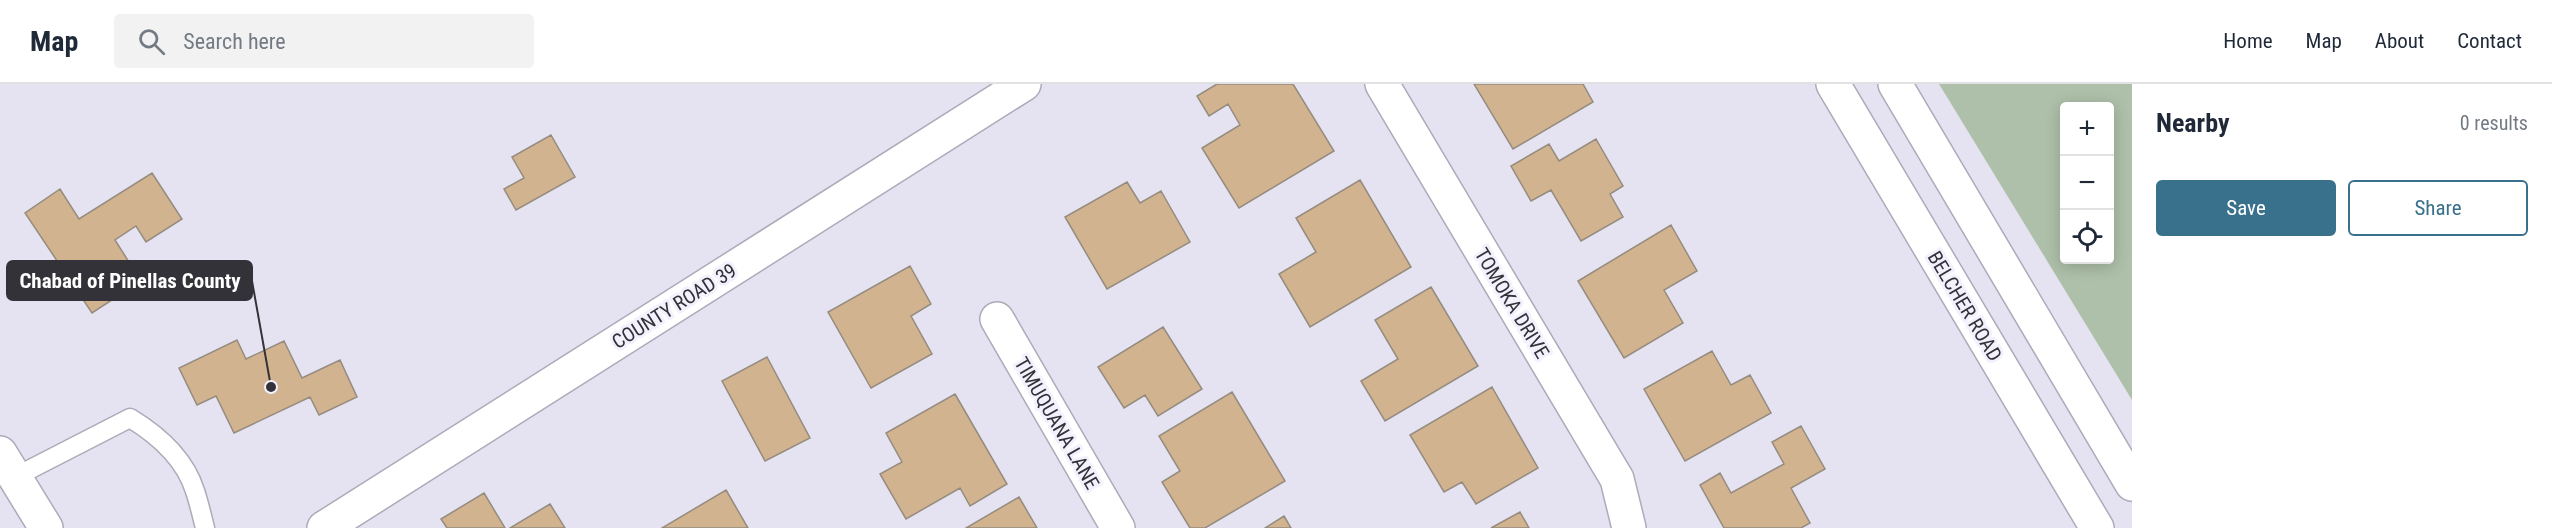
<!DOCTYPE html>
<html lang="en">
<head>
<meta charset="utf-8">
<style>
  body { margin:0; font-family:"Roboto Condensed",sans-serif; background:#f2f2f3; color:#1f2937 }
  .controls { position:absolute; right:18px; top:18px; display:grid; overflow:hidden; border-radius:6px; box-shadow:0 3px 15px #0003 }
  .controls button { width:54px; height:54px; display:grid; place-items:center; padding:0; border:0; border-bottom:2px solid #e0e1e3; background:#fff; color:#1f2937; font:30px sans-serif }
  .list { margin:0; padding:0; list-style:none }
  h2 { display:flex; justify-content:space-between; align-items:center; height:78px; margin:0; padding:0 24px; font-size:26px }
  h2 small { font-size:20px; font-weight:400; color:#747a83 }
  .actions { display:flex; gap:12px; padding:18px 24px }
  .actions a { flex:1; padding:14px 0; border:2px solid #39708b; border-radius:6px; text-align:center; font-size:21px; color:#39708b }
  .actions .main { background:#39708b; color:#fff }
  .icon { flex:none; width:33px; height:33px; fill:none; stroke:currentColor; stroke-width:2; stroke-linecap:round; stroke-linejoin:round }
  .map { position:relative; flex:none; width:2132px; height:444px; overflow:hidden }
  header { display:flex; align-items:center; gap:36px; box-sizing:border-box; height:84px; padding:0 30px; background:#fff; border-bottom:2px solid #e0e1e3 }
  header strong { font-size:28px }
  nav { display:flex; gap:33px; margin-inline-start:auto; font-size:21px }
  .search { width:420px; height:54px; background:#f2f2f3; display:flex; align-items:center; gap:15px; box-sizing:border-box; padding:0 21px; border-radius:6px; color:#747a83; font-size:22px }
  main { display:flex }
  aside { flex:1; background:#fff }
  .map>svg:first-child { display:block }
  .green { fill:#aec0a9; fill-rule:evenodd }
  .building { fill:#d1b38f; stroke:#958b7f; stroke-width:1.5 }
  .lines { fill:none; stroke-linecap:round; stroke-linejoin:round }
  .service-casing { stroke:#adaab9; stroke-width:21 }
  .minor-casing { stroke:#adaab9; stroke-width:36 }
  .tertiary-casing { stroke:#adaab9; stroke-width:36 }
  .secondary-casing { stroke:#adaab9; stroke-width:36 }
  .service { stroke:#fff; stroke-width:18 }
  .minor { stroke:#fff; stroke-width:33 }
  .tertiary { stroke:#fff; stroke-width:33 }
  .secondary { stroke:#fff; stroke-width:33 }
  .labels { text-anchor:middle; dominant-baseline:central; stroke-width:6; stroke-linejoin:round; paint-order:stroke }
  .street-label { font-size:20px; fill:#333238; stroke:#f2f1fd }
  .leader { fill:none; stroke:#333238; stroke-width:2 }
  .callout-dot { fill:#333238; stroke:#f2f1fd; stroke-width:2 }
  .callout { fill:#333238; stroke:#333238; stroke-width:2 }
  .callout-label { font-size:21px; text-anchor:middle; font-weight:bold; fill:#fff }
</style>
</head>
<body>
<header>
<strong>Map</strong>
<div class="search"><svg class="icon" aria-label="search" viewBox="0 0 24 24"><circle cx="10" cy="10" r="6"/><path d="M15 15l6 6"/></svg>Search here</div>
<nav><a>Home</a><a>Map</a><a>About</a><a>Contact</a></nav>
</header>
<main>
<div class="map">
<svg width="2132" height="444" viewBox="0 0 2132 444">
  <rect width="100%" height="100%" fill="#e5e3f2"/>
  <path class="green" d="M1939 0H2132V316ZM2064 22H2110V176H2064Z"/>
  <path class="building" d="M1217 0H1293L1334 67 1239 124 1202 64 1240 41 1228 20 1209 32 1197 12Z
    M1474 0H1583L1593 18 1513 65Z
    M551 51 575 93 516 126 504 105 524 94 512 73Z
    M1596 55 1623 102 1610 110 1623 133 1581 157 1551 106 1531 117 1511 82 1549 60 1559 77Z
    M152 89 182 135 146 158 136 142 115 156 141 197 92 229 25 129 60 105 79 135Z
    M1360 96 1411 183 1310 243 1279 190 1316 168 1296 134Z
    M1127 98 1140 119 1161 107 1190 158 1107 205 1065 133Z
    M1671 141 1697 187 1664 206 1683 239 1624 274 1578 197Z
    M910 182 931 220 911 232 932 270 871 304 828 228Z
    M1431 203 1478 282 1385 337 1361 297 1398 275 1375 236Z
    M1163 243 1202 305 1158 332 1145 311 1124 324 1098 283Z
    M237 256 246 275 284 257 302 294 340 276 357 313 319 331 310 313 234 349 216 312 197 321 179 284Z
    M1712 267 1731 301 1750 291 1771 329 1685 377 1644 305Z
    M767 273 810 354 765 377 722 297Z
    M1492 303 1538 384 1476 420 1462 398 1444 408 1410 351Z
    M1232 308 1285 397 1205 444H1190L1162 398 1180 387 1159 352Z
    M955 310 1007 400 970 422 960 404 906 435 880 390 902 378 886 349Z
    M1801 342 1825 385 1791 404 1810 439 1801 444H1724L1700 401 1720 389 1731 409 1784 380 1772 358Z
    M726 406 748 444H662Z
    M484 409 505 444H447L441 435Z
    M1019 413 1037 444H966Z
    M550 420 565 444H510Z
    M1520 428 1529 444H1491Z
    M1284 432 1291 444H1265Z"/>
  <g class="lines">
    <defs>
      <path id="service" d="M15 393 130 334C158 351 185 375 195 407 199 419 202 432 205 444"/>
      <path id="minor" d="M1382 0 1617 395 1629 444
        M997 235 1118 444
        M0 369 46 444"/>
      <path id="tertiary" d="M324 444 1024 0"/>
      <path id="secondary" d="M1833 0 2097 444
        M1895 0 2132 400"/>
    </defs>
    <use href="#service" class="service-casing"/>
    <use href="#minor" class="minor-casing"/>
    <use href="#tertiary" class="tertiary-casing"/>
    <use href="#secondary" class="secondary-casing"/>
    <use href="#service" class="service"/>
    <use href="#minor" class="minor"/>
    <use href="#tertiary" class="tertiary"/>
    <use href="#secondary" class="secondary"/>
  </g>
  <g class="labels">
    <g class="street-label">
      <text transform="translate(1512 219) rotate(59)">TOMOKA DRIVE</text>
      <text transform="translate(674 222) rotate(-32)">COUNTY ROAD 39</text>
      <text transform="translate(1965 222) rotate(59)">BELCHER ROAD</text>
      <text transform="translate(1057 339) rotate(60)">TIMUQUANA LANE</text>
    </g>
  </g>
  <path class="leader" d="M271 303L252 197"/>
  <circle class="callout-dot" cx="271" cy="303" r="6"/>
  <rect class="callout" x="7" y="177" width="245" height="39" rx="6"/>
  <g class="callout-label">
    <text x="130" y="204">Chabad of Pinellas County</text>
  </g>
</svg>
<div class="controls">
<button>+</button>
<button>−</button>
<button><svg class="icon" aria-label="locate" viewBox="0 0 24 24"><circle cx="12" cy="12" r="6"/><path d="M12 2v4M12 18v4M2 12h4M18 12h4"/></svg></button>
</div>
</div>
<aside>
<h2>Nearby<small>0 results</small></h2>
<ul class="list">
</ul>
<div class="actions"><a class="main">Save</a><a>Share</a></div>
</aside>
</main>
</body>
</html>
